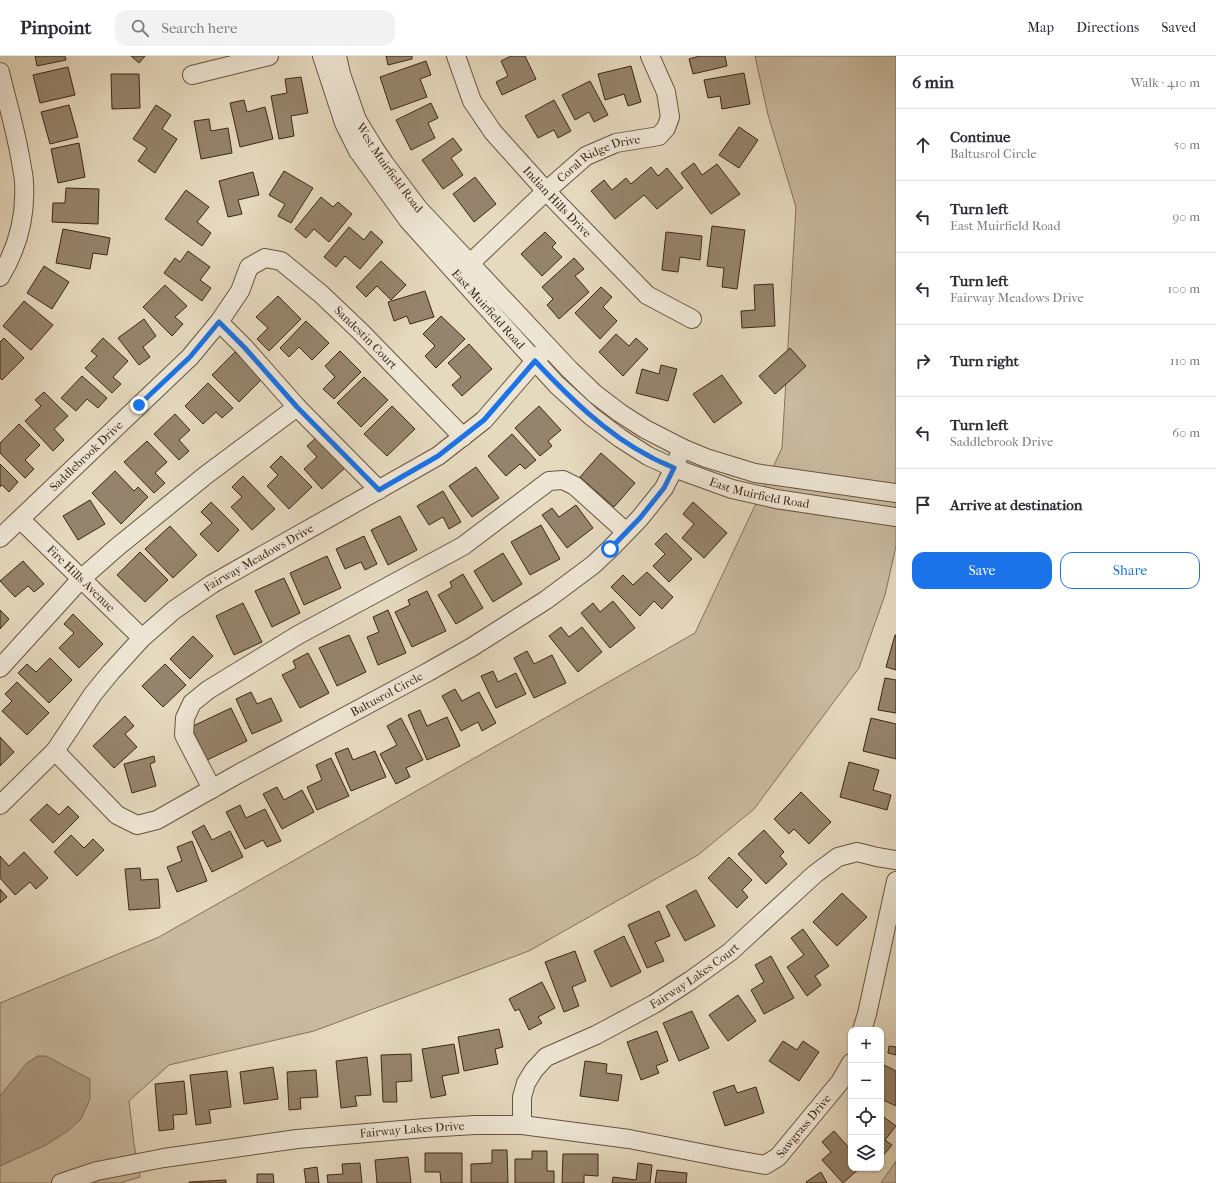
<!DOCTYPE html>
<html lang="en">
<head>
<meta charset="utf-8">
<style>
  body { margin:0; font-family:"IM FELL French Canon",serif; background:#f2f2f3; color:#2b2b33 }
  .controls { position:absolute; right:12px; bottom:12px; display:grid; overflow:hidden; border-radius:8px; box-shadow:0 1px 3px #0004 }
  .controls button { width:36px; height:36px; display:grid; place-items:center; padding:0; border:0; border-bottom:1px solid #e1e1e2; background:#fff; color:#2b2b33; font:20px sans-serif }
  .stop { position:absolute; width:12px; height:12px; margin:-9px; border:3px solid #1a73e8; border-radius:50%; background:#fff }
  .stop.end { background:#1a73e8; border-color:#fff; box-shadow:0 1px 4px #0008 }
  .list { margin:0; padding:0; list-style:none }
  h2 { display:flex; justify-content:space-between; align-items:center; height:52px; margin:0; padding:0 16px; font-size:17px }
  h2 small { font-size:13px; font-weight:400; color:#7c7c81 }
  .list li { display:grid; grid-template-columns:26px 1fr auto; gap:12px; align-items:center; box-sizing:border-box; height:72px; padding:0 16px; border-top:1px solid #e1e1e2 }
  .list b { display:block; font-size:15px; white-space:nowrap }
  .list p { margin:0; font-size:13px; white-space:nowrap; color:#7c7c81 }
  .list em { font-size:13px; font-style:normal; color:#7c7c81 }
  .actions { display:flex; gap:8px; padding:12px 16px }
  .actions a { flex:1; padding:9px 0; border:1px solid #1a73e8; border-radius:12px; text-align:center; font-size:14px; color:#1a73e8 }
  .actions .main { background:#1a73e8; color:#fff }
  .icon { flex:none; width:22px; height:22px; fill:none; stroke:currentColor; stroke-width:2; stroke-linecap:round; stroke-linejoin:round }
  .map { position:relative; flex:none; width:896px; height:1127px; overflow:hidden }
  header { display:flex; align-items:center; gap:24px; box-sizing:border-box; height:56px; padding:0 20px; background:#fff; border-bottom:1px solid #e1e1e2 }
  header strong { font-size:19px }
  nav { display:flex; gap:22px; margin-inline-start:auto; font-size:14px }
  .search { width:280px; height:36px; background:#f2f2f3; display:flex; align-items:center; gap:10px; box-sizing:border-box; padding:0 14px; border-radius:12px; color:#7c7c81; font-size:15px }
  main { display:flex }
  aside { flex:1; background:#fff }
  .map>svg:first-child { display:block }
  .green { fill:#c9bba1; stroke:#84715b }
  .water { fill:#ac9c85; stroke:#806d58 }
  .building { fill:#95846d; stroke:#3e2715 }
  .lines { fill:none; stroke-linecap:round; stroke-linejoin:round }
  .minor-casing { stroke:#68543f; stroke-width:20 }
  .minor { stroke:#eee6d5; stroke-width:18 }
  .route { stroke:#1a73e8; stroke-width:5 }
  .labels { text-anchor:middle; dominant-baseline:central; stroke-width:3.5; stroke-linejoin:round; paint-order:stroke }
  .street-label { font-size:12px; fill:#3e2715; stroke:#eee6d5 }
</style>
</head>
<body>
<header>
<strong>Pinpoint</strong>
<div class="search"><svg class="icon" aria-label="search" viewBox="0 0 24 24"><circle cx="10" cy="10" r="6"/><path d="M15 15l6 6"/></svg>Search here</div>
<nav><a>Map</a><a>Directions</a><a>Saved</a></nav>
</header>
<main>
<div class="map">
<svg width="896" height="1127" viewBox="0 0 896 1127">
  <rect width="100%" height="100%" fill="#e5d9be"/>
  <filter id="stains"><feTurbulence type="fractalNoise" baseFrequency=".005" numOctaves="4"/><feColorMatrix values="0 0 0 0 .2 0 0 0 0 .09 0 0 0 0 .02 0 0 0 .5 -.17"/></filter>
  <radialGradient id="worn" r=".72"><stop offset=".6" stop-color="#630" stop-opacity="0"/><stop offset="1" stop-color="#630" stop-opacity=".3"/></radialGradient>
  <path class="green" d="M755 0H896V490L885 539 859 612 754 753 698 799 529 895 314 975 169 1009 129 1045 134 1088 140 1121 120 1127H0V947L159 881 695 577 782 392 796 151 768 59Z
    M896 1105V1127H881Z"/>
  <path class="water" d="M38 1000H46L90 1023V1043L81 1063 69 1074 46 1089 0 1110V1040L27 1007Z"/>
  <path class="building" d="M35 0H65L66 4 37 10Z
    M131 0H145L139 7Z
    M386 0H412V3L388 9Z
    M511 0H525L536 23 502 39 496 26 508 20 501 5Z
    M700 0H725L727 10 693 18 689 3Z
    M426 5 431 19 420 23 427 41 391 54 380 21Z
    M631 10 641 46 628 50 624 38 605 44 598 18Z
    M68 11 75 39 40 47 33 19Z
    M744 17 750 48 722 53 720 40 708 42 704 24Z
    M111 18H139L140 52 112 53Z
    M301 21 308 57 291 60 294 80 279 83 271 40 287 37 285 23Z
    M590 25 608 59 594 66 589 56 575 64 562 39Z
    M244 44 247 56 265 51 273 83 240 91 230 47Z
    M554 44 571 75 558 82 554 74 538 82 525 60Z
    M431 47 438 62 428 67 435 82 411 94 396 64Z
    M69 49 78 81 50 88 41 56Z
    M156 49 171 59 162 73 177 83 155 117 138 105 147 92 133 83Z
    M209 63 211 75 228 72 232 97 201 103 194 65Z
    M739 71 758 84 739 112 719 99Z
    M453 82 462 94 451 102 463 119 443 133 422 104Z
    M79 87 85 121 58 127 51 93Z
    M694 107 702 119 717 108 740 138 711 158 681 117Z
    M651 111 658 120 667 112 683 132 657 153 644 139 615 163 591 135 604 124 612 134 626 122 631 128Z
    M284 115 313 132 291 167 278 160 285 148 269 139Z
    M253 116 259 139 238 144 242 158 228 161 219 125Z
    M475 121 496 148 474 166 453 138Z
    M66 132 99 133 98 168 52 166 53 147H65Z
    M186 134 209 151 197 166 211 177 202 190 165 163Z
    M321 141 333 151 338 146 352 158 329 186 314 173 306 182 295 173Z
    M712 170 745 174 737 233 722 231 724 212 707 210Z
    M349 171 364 184 371 175 383 186 360 213 345 200 336 211 324 201Z
    M63 173 110 182 107 199 93 197 90 213 56 207Z
    M545 176 556 187 552 191 562 201 542 220 521 198Z
    M666 176 702 180 700 204 680 201 678 216 662 214Z
    M188 195 210 211 200 224 211 232 202 245 164 217 175 202 180 206Z
    M574 202 584 213 575 220 589 236 559 263 547 249 553 243 542 231Z
    M381 205 406 229 391 244 377 230 366 241 356 231Z
    M44 210 69 226 52 253 27 237Z
    M773 228 775 270 742 272 741 255 755 254 754 229Z
    M165 229 187 250 175 261 183 268 172 280 143 251Z
    M601 231 612 241 603 251 617 265 600 283 575 257Z
    M425 235 434 261 410 268 407 260 394 265 388 246Z
    M278 240 301 263 269 295 257 283 268 272 256 261Z
    M24 245 53 269 31 294 3 270Z
    M441 260 465 283 436 312 425 300 435 290 423 278Z
    M144 263 156 280 143 291 150 301 139 309 118 282Z
    M306 265 329 287 312 304 299 291 289 301 280 292Z
    M616 278 629 290 636 282 648 293 623 320 599 296Z
    M4 282 24 302 2 324 0 322V286Z
    M103 282 128 305 113 321 121 328 112 337 85 312 97 300 91 295Z
    M469 288 492 313 462 340 452 329 461 321 448 307Z
    M790 292 806 310 775 338 759 320Z
    M340 295 361 316 334 343 323 333 335 321 325 310Z
    M235 296 262 323 239 346 212 319Z
    M661 309 677 313 668 345 636 337 642 313 659 318Z
    M722 319 742 347 714 367 693 338Z
    M82 320 107 342 98 352 87 343 76 355 61 342Z
    M364 321 388 344 361 371 337 347Z
    M208 327 233 352 222 362 216 356 203 368 185 350Z
    M44 336 68 360 54 373 64 384 53 395 25 365 41 350 35 344Z
    M392 350 415 373 387 400 364 378Z
    M539 350 561 374 548 385 552 390 540 400 515 372Z
    M175 358 190 374 179 384 189 395 179 404 154 378Z
    M19 368 40 389 25 404 34 413 25 422 0 397V387Z
    M512 378 536 404 525 413 520 408 506 420 488 400Z
    M318 380 347 410 322 433 304 413 317 401 307 390Z
    M147 385 167 406 155 417 165 427 154 437 124 406Z
    M601 397 635 427 614 451 580 421Z
    M281 400 312 431 289 453 267 430 278 419 270 411Z
    M0 408 18 426 9 436 2 429 0 431Z
    M476 411 499 442 472 461 449 430Z
    M115 415 134 435 138 431 148 441 121 468 92 437Z
    M243 420 275 453 252 474 231 451 242 441 232 431Z
    M443 435 461 466 449 473 443 461 429 469 417 450Z
    M90 444 105 468 78 484 63 460Z
    M211 446 239 474 218 496 200 478 212 467 201 456Z
    M693 446 727 477 704 502 682 482 694 468 683 458Z
    M576 449 593 472 567 492 542 459 552 452 559 461Z
    M400 460 417 494 388 509 371 474Z
    M541 469 560 503 530 519 511 486Z
    M170 470 197 499 173 522 145 493Z
    M666 477 692 503 669 526 653 510 665 498 655 488Z
    M364 480 377 508 365 514 361 506 345 513 336 493Z
    M140 496 168 524 145 546 117 519Z
    M503 497 522 528 493 546 474 515Z
    M327 500 341 532 304 549 290 517Z
    M23 505 44 528 34 536 28 530 15 541 0 525Z
    M647 516 673 541 662 553 654 545 640 560 611 531 623 519 633 529Z
    M463 518 483 552 456 568 438 539 452 531 450 526Z
    M284 522 300 557 272 571 255 535Z
    M427 535 446 575 412 591 395 556 410 549 408 544Z
    M613 545 635 572 610 592 581 557 593 547 600 556Z
    M243 547 262 586 234 599 216 560Z
    M0 554 9 563 0 573Z
    M388 554 406 597 378 609 367 581 379 576 373 561Z
    M73 558 103 588 79 612 59 592 74 577 64 568Z
    M561 571 569 581 582 571 602 596 578 616 549 580Z
    M349 579 366 616 337 630 319 592Z
    M895 579H896V614L886 611Z
    M193 580 213 600 190 623 170 603Z
    M527 595 534 608 552 599 566 627 534 642 514 602Z
    M308 597 329 637 300 652 282 619 296 612 293 605Z
    M50 602 72 624 49 647 18 617 27 608 36 616Z
    M165 608 186 629 163 651 142 630Z
    M493 615 498 626 516 617 526 638 496 652 481 620Z
    M885 622 896 624V657L878 654Z
    M17 626 49 657 27 679 2 655 12 645 5 638Z
    M455 633 462 645 479 636 496 667 482 675 478 666 461 675 442 640Z
    M251 636 257 648 271 642 282 665 252 678 236 643Z
    M231 652 247 685 207 704 191 671Z
    M420 654 427 670 447 661 460 690 427 704 408 659Z
    M125 660 134 670 125 678 137 691 114 712 93 690Z
    M401 662 423 704 406 712 410 721 396 728 380 698 397 689 387 670Z
    M871 662 896 668V703L863 695Z
    M0 681 14 696 0 710Z
    M348 692 353 704 375 695 386 721 351 735 335 697Z
    M154 700 155 706 150 708 156 730 132 737 124 708Z
    M331 702 349 740 317 754 307 731 322 724 316 709Z
    M849 706 879 714 873 734 891 739 887 754 840 741Z
    M277 731 284 744 302 734 314 756 282 773 263 738Z
    M801 736 831 766 809 788 794 773 789 778 774 763Z
    M47 748 59 759 68 750 79 761 53 787 30 764Z
    M240 749 246 762 265 753 281 785 267 791 263 784 245 793 226 756Z
    M204 769 212 784 230 775 243 801 212 816 192 776Z
    M764 774 784 796 780 800 787 808 766 828 738 798Z
    M71 779 84 792 93 783 104 794 77 820 54 796Z
    M192 785 207 825 177 836 167 811 182 805 177 791Z
    M24 796 48 822 36 833 30 826 15 839 0 822V800L9 810Z
    M729 801 752 824 742 834 748 841 737 852 708 822Z
    M140 812 141 824 158 823 160 852 129 854 125 813Z
    M0 833 7 841 0 847Z
    M696 834 715 870 685 885 666 850Z
    M842 837 867 861 837 890 813 866Z
    M659 855 670 880 655 886 664 905 647 912 628 869Z
    M803 873 829 910 815 920 821 929 807 940 787 911 804 899 791 882Z
    M624 880 641 916 611 931 594 895Z
    M575 895 586 925 572 931 579 950 564 956 545 906Z
    M771 900 794 942 764 958 751 934 764 926 755 909Z
    M542 926 555 952 538 961 542 967 529 974 519 953 515 955 509 943Z
    M738 939 756 965 728 985 709 959Z
    M692 955 709 992 679 1005 663 967Z
    M499 973 503 991 495 993 498 1008 464 1015 458 981Z
    M657 975 668 1005 656 1010 659 1017 641 1024 627 986Z
    M783 985 797 994 803 985 819 996 799 1025 769 1005Z
    M454 988 459 1017 442 1020 446 1039 431 1042 422 993Z
    M889 990 896 991V999L888 997Z
    M411 998 412 1025 396 1026 397 1046H383L381 999Z
    M367 1001 371 1039 355 1040 357 1050 341 1052 336 1005Z
    M585 1005 607 1008 606 1017 622 1019 618 1045 580 1040Z
    M884 1009 896 1015V1050L881 1043V1015Z
    M273 1011 278 1043 244 1048 240 1016Z
    M316 1014 318 1041 300 1042 301 1053 289 1054 287 1016Z
    M227 1015 231 1051 209 1054 211 1067 196 1069 190 1019Z
    M184 1025 187 1058 173 1059 174 1073 159 1075 155 1028Z
    M734 1029 737 1037 756 1031 764 1057 725 1070 713 1036Z
    M881 1059 896 1070 885 1084 892 1089 881 1102Z
    M834 1075 851 1094V1112H860L843 1127 822 1104 831 1096 822 1086Z
    M492 1094H507L508 1127H471V1108L492 1107Z
    M532 1095H547V1115H554V1127H515V1103H532Z
    M425 1097H462V1127H441L440 1116H425Z
    M563 1098H598V1120L584 1119V1127H562Z
    M408 1101 411 1127H377L375 1104Z
    M360 1107 362 1127H328L327 1119 343 1118 342 1108Z
    M638 1107 652 1109 650 1127H612L613 1121 636 1124Z
    M317 1111 319 1127H306L304 1113Z
    M657 1114 687 1117 686 1127H655Z
    M821 1116 827 1127H807L806 1126Z
    M257 1118H273L274 1127H257Z
    M226 1124V1127H189V1126Z"/>
  <g class="lines">
    <defs>
      <g id="minor">
        <path id="s1" d="M322 0 344 67 358 95 408 164 535 305 557 329 591 360 620 382 648 400 674 412 732 433 776 443 896 461"/>
        <path id="s2" d="M337 0 341 18 357 64 374 92 385 108 418 152 570 314 595 338 620 357 645 373 682 392 706 402 755 417 896 437"/>
        <path id="s3" d="M456 0 472 45 493 76 546 135 647 239 692 263"/>
        <path d="M0 16C7 46 16 75 21 106 22 113 24 120 24 127 26 160 17 193 0 221"/>
        <path d="M192 19 269 0"/>
        <path id="s4" d="M461 216 546 135 586 100 616 87 659 80 666 72 670 61 666 36 650 0"/>
        <path d="M219 266 244 291 297 351"/>
        <path id="s5" d="M20 463 142 582"/>
        <path id="s6" d="M0 482 190 301 219 266 240 235 249 211 265 202 281 205 321 238 361 276 463 381"/>
        <path d="M0 612 81 523 116 492 206 419 297 351 379 434"/>
        <path id="s7" d="M55 695 117 759 137 769 157 764 238 718 428 616 472 591 546 544 593 509 610 493 640 462 664 432 674 412 682 392"/>
        <path d="M212 733 184 679 185 662 192 647 208 634 298 579 463 490 549 425 563 424 575 430 626 476"/>
        <path id="s8" d="M0 749 55 695 93 638 111 616 142 582 174 554 212 528 438 400 484 364 542 297"/>
        <path d="M862 974 867 958 896 825"/>
        <path id="s9" d="M522 1069V1041L526 1027 534 1014 546 1001 596 979 654 948 691 924 730 896 815 818 838 801 857 796 877 801 896 804"/>
        <path id="s10" d="M61 1127 97 1115 164 1102 297 1083 425 1072 475 1069H522L629 1083 731 1103 765 1109 778 1101 840 1026 851 1007"/>
      </g>
    </defs>
    <use href="#minor" class="minor-casing"/>
    <use href="#minor" class="minor"/>
  </g>
  <g class="lines">
    <path class="route" d="M139 349 190 301 219 266 244 291 297 351 379 434 438 400 484 364 535 305C568 340 606 378 649 400 657 405 666 408 674 412L664 432 640 462 610 493"/>
  </g>
  <g class="labels">
    <g class="street-label">
      <text stroke="none"><textPath href="#s4" startOffset="181">Coral Ridge Drive</textPath></text>
      <text stroke="none"><textPath href="#s2" startOffset="125">West Muirfield Road</textPath></text>
      <text stroke="none"><textPath href="#s3" startOffset="180">Indian Hills Drive</textPath></text>
      <text stroke="none"><textPath href="#s1" startOffset="307">East Muirfield Road</textPath></text>
      <text stroke="none"><textPath href="#s6" startOffset="520">Sandestin Court</textPath></text>
      <text stroke="none"><textPath href="#s6" startOffset="119">Saddlebrook Drive</textPath></text>
      <text stroke="none"><textPath href="#s1" startOffset="643">East Muirfield Road</textPath></text>
      <text stroke="none"><textPath href="#s8" startOffset="362">Fairway Meadows Drive</textPath></text>
      <text stroke="none"><textPath href="#s5" startOffset="85">Fire Hills Avenue</textPath></text>
      <text stroke="none"><textPath href="#s7" startOffset="394">Baltusrol Circle</textPath></text>
      <text stroke="none"><textPath href="#s9" startOffset="245">Fairway Lakes Court</textPath></text>
      <text stroke="none"><textPath href="#s10" startOffset="768">Sawgrass Drive</textPath></text>
      <text stroke="none"><textPath href="#s10" startOffset="356">Fairway Lakes Drive</textPath></text>
    </g>
  </g>
  <rect width="100%" height="100%" filter="url(#stains)"/>
  <rect width="100%" height="100%" fill="url(#worn)"/>
</svg>
<div class="controls">
<button>+</button>
<button>−</button>
<button><svg class="icon" aria-label="locate" viewBox="0 0 24 24"><circle cx="12" cy="12" r="6"/><path d="M12 2v4M12 18v4M2 12h4M18 12h4"/></svg></button>
<button><svg class="icon" aria-label="layers" viewBox="0 0 24 24"><path d="M12 4l9 5-9 5-9-5zM3 14l9 5 9-5"/></svg></button>
</div>
<div class="stop" style="left:610px;top:493px"></div>
<div class="stop end" style="left:139px;top:349px"></div>
</div>
<aside>
<h2>6 min<small>Walk · 410 m</small></h2>
<ul class="list">
<li><svg class="icon" aria-label="ahead" viewBox="0 0 24 24"><path d="M12 20V5M6 11l6-6 6 6"/></svg><div><b>Continue</b><p>Baltusrol Circle</p></div><em>50 m</em></li>
<li><svg class="icon" aria-label="left" viewBox="0 0 24 24"><path d="M17 20v-9H6M10 6l-5 5 5 5"/></svg><div><b>Turn left</b><p>East Muirfield Road</p></div><em>90 m</em></li>
<li><svg class="icon" aria-label="left" viewBox="0 0 24 24"><path d="M17 20v-9H6M10 6l-5 5 5 5"/></svg><div><b>Turn left</b><p>Fairway Meadows Drive</p></div><em>100 m</em></li>
<li><svg class="icon" aria-label="right" viewBox="0 0 24 24"><path d="M7 20v-9h11M14 6l5 5-5 5"/></svg><div><b>Turn right</b></div><em>110 m</em></li>
<li><svg class="icon" aria-label="left" viewBox="0 0 24 24"><path d="M17 20v-9H6M10 6l-5 5 5 5"/></svg><div><b>Turn left</b><p>Saddlebrook Drive</p></div><em>60 m</em></li>
<li><svg class="icon" aria-label="arrive" viewBox="0 0 24 24"><path d="M6 21V4h12l-3 4 3 4H6"/></svg><div><b>Arrive at destination</b></div></li>
</ul>
<div class="actions"><a class="main">Save</a><a>Share</a></div>
</aside>
</main>
</body>
</html>
